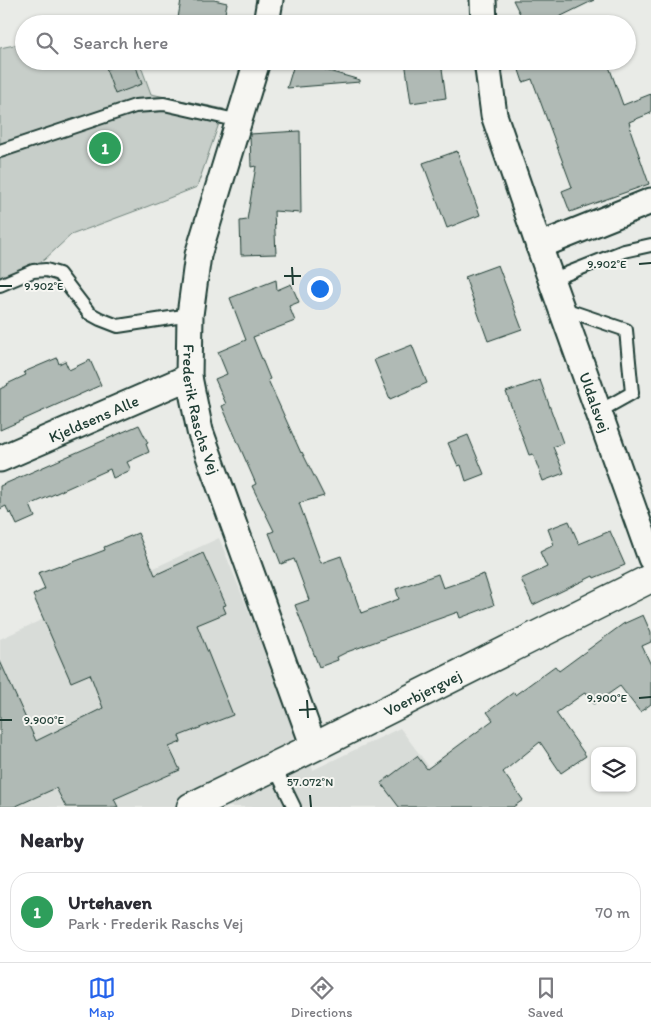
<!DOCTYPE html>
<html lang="en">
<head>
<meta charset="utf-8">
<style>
  body { margin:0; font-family:Itim,sans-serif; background:#f2f2f3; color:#2b2b33 }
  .controls { position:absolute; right:15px; bottom:15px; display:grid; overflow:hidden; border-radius:10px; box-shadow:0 1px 4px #0004 }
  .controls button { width:45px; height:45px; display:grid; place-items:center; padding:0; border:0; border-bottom:1px solid #e1e1e2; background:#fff; color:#2b2b33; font:25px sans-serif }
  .you { position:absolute; left:319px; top:288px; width:18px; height:18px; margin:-12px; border:4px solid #fff; border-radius:50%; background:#1a73e8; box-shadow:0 0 0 8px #1a73e833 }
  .badge { display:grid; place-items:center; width:32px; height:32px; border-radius:50%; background:#2563eb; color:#fff; font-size:16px; font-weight:700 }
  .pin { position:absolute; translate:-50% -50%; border:2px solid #fff; box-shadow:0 1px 5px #0006 }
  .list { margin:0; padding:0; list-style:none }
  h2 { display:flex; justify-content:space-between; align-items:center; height:65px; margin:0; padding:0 20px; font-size:21px }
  h2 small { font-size:16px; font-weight:400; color:#7c7c81 }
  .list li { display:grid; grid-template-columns:32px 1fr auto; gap:15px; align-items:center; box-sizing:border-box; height:80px; margin:0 10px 10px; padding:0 10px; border:1px solid #e1e1e2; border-radius:20px }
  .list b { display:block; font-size:19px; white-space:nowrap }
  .list p { margin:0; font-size:16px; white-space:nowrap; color:#7c7c81 }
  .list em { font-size:16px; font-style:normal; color:#7c7c81 }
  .icon { flex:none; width:28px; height:28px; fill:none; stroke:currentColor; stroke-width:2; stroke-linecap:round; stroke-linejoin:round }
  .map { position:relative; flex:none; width:651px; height:807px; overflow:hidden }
  .search { position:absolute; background:#fff; box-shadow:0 1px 4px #0004; left:15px; right:15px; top:15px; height:55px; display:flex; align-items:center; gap:12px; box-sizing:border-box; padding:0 18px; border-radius:28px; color:#7c7c81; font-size:19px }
  .sheet { height:155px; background:#fff }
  nav { display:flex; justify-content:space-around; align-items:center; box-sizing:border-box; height:70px; border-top:1px solid #e1e1e2; background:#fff; font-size:14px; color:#7c7c81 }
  nav a { display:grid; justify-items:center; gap:2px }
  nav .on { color:#2563eb }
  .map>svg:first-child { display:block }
  .built { fill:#d8dcd8 }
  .green { fill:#c7cec9; stroke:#73867e }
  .building { fill:#b0bab5; stroke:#1f3d34 }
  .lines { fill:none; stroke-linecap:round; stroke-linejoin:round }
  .lane-casing { stroke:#1f3d34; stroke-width:16 }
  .street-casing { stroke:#1f3d34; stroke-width:29 }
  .secondary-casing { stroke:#1f3d34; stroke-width:31 }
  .lane { stroke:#f6f6f2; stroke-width:12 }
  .street { stroke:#f6f6f2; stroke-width:25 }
  .secondary { stroke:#f6f6f2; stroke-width:28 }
  .ticks { fill:none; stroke:#1f3d34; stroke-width:2 }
  .labels { text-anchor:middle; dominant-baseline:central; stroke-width:4; stroke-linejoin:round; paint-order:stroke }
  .street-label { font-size:16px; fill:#1f3d34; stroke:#f6f6f2 }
  .ticks-label { font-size:12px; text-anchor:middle; fill:#1f3d34; stroke:#f6f6f2; stroke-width:4; stroke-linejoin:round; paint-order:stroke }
</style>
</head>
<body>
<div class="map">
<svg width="651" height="807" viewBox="0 0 651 807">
  <rect width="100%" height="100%" fill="#e9ebe7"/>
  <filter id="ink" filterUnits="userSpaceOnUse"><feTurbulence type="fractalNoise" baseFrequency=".02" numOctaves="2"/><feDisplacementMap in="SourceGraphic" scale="10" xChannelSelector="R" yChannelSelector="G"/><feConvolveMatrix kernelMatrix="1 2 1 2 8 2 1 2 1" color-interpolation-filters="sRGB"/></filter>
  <g filter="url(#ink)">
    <path class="built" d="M219 538 313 770 400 728 459 807H0V639Z"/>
    <path class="green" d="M24 43V61H139L151 94 224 109 197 187 146 207 71 235 44 260 0 278V48Z"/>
    <path class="building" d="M181 0H214L227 3 223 24H177Z
      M513 0H594L545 24H525Z
      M128 61H134L142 84 115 94 106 69Z
      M295 61H327L325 70 360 80V82L287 88Z
      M405 61H441L446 98 411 103Z
      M516 61H607L623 105 651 94V113L629 122 631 129H630L649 184 570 212 562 191 572 187 532 79 523 82Z
      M300 131 301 213 274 211 276 254 241 255 240 221 247 220 256 166 251 167 250 134Z
      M457 151 480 215 447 228 423 163Z
      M498 265 522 329 488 341 465 277Z
      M276 280 277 290 291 284 299 302 289 306 295 321 253 337 270 379 268 380 301 453 302 452 324 496 299 503 321 563 341 556 361 613 399 599 396 589 438 574 443 588 484 574 494 605 460 618 458 612 410 629 347 652 337 657 338 660 319 667 295 605 309 600 294 559 281 564 269 533 274 531 252 486 256 484 222 406 226 404 215 379 227 374 218 352 246 340 230 298Z
      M412 345 427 383 390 399 374 360Z
      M57 358 59 364 65 361 69 370 90 360 101 385 0 430V389L8 385 7 384 26 375 24 372Z
      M540 380 563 443 553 447 564 473 543 481 533 454 529 455 506 392Z
      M139 425 148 443 146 444 149 452 127 462 131 470 113 478 110 469 30 505 35 517 17 525 11 512 9 514 6 506 0 509V486Z
      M468 435 484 474 466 481 461 465 458 466 448 443Z
      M569 521 579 544 610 531 625 565 594 578 593 576 533 605 521 579 547 567 540 552 554 545 548 529Z
      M138 533 155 575 203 553 226 605 223 606 226 613 197 625 233 715 179 736 181 742 169 747 180 770 114 799 118 807H66L56 788 14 807H0V661L36 741 103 708 90 674 71 682 33 595 45 589 38 573 60 565V567L105 550 104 547Z
      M643 615 651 633V642L642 646 651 665V704L640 712 620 686 594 704 586 692 556 713 586 756 561 773 540 742 503 772 523 800 513 807H399L381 783 417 756 427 769 493 720 487 712 514 692 515 695 555 666 559 671 623 624Z"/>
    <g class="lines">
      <defs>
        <path id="lane" d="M0 151 135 106 164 104 240 121
          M551 280 624 251 651 245
          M0 285 33 271 46 270 59 274 89 313 100 319 118 326 190 315
          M561 308 626 330 632 393 598 412
          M274 766 294 807"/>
        <g id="street">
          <path d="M483 0 484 24"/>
          <path d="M266 24 270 0"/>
          <path id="s1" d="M257 61 198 255 190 315 189 377 200 431 314 747"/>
          <path id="s2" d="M487 61 494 115 539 246 651 558"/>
          <path d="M539 246 651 201"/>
          <path id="s3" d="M0 459 189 377"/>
        </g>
        <g id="secondary">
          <path id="s4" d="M191 807 314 747 651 578"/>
        </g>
      </defs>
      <use href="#lane" class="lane-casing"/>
      <use href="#street" class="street-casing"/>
      <use href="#secondary" class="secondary-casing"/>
      <use href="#lane" class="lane"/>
      <use href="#street" class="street"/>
      <use href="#secondary" class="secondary"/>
    </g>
  </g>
  <path class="ticks" d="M639 264 651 263M292 267 293 285M284 276H301M0 286H12M639 698 651 697M307 700 308 718M299 710 316 709M0 720H12M310 795 311 807"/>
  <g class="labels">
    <g class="street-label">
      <text stroke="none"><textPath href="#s2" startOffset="359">Uldalsvej</textPath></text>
      <text stroke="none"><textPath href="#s1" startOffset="359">Frederik Raschs Vej</textPath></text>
      <text stroke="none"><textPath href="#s3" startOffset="102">Kjeldsens Alle</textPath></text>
      <text stroke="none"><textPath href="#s4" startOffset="258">Voerbjergvej</textPath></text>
    </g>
  </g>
  <g class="ticks-label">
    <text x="607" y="268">9.902°E</text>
    <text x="44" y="290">9.902°E</text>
    <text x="607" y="702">9.900°E</text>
    <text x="44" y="724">9.900°E</text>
    <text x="310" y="786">57.072°N</text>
  </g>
</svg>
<div class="controls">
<button><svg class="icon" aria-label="layers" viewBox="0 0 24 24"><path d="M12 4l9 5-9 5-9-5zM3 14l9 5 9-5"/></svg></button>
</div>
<div class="you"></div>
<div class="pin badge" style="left:105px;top:148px;background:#2e9e5b">1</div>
<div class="search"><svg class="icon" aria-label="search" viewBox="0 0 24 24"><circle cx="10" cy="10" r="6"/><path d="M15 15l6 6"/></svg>Search here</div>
</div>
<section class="sheet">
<h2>Nearby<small></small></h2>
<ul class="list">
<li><span class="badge" style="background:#2e9e5b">1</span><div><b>Urtehaven</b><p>Park · Frederik Raschs Vej</p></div><em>70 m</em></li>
</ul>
</section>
<nav>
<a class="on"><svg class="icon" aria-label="map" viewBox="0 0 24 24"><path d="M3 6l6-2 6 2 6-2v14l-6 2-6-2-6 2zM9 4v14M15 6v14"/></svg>Map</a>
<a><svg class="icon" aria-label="directions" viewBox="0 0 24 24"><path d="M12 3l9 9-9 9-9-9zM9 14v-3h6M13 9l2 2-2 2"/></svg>Directions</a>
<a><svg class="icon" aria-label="saved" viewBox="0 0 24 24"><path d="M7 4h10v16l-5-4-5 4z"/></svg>Saved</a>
</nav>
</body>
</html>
